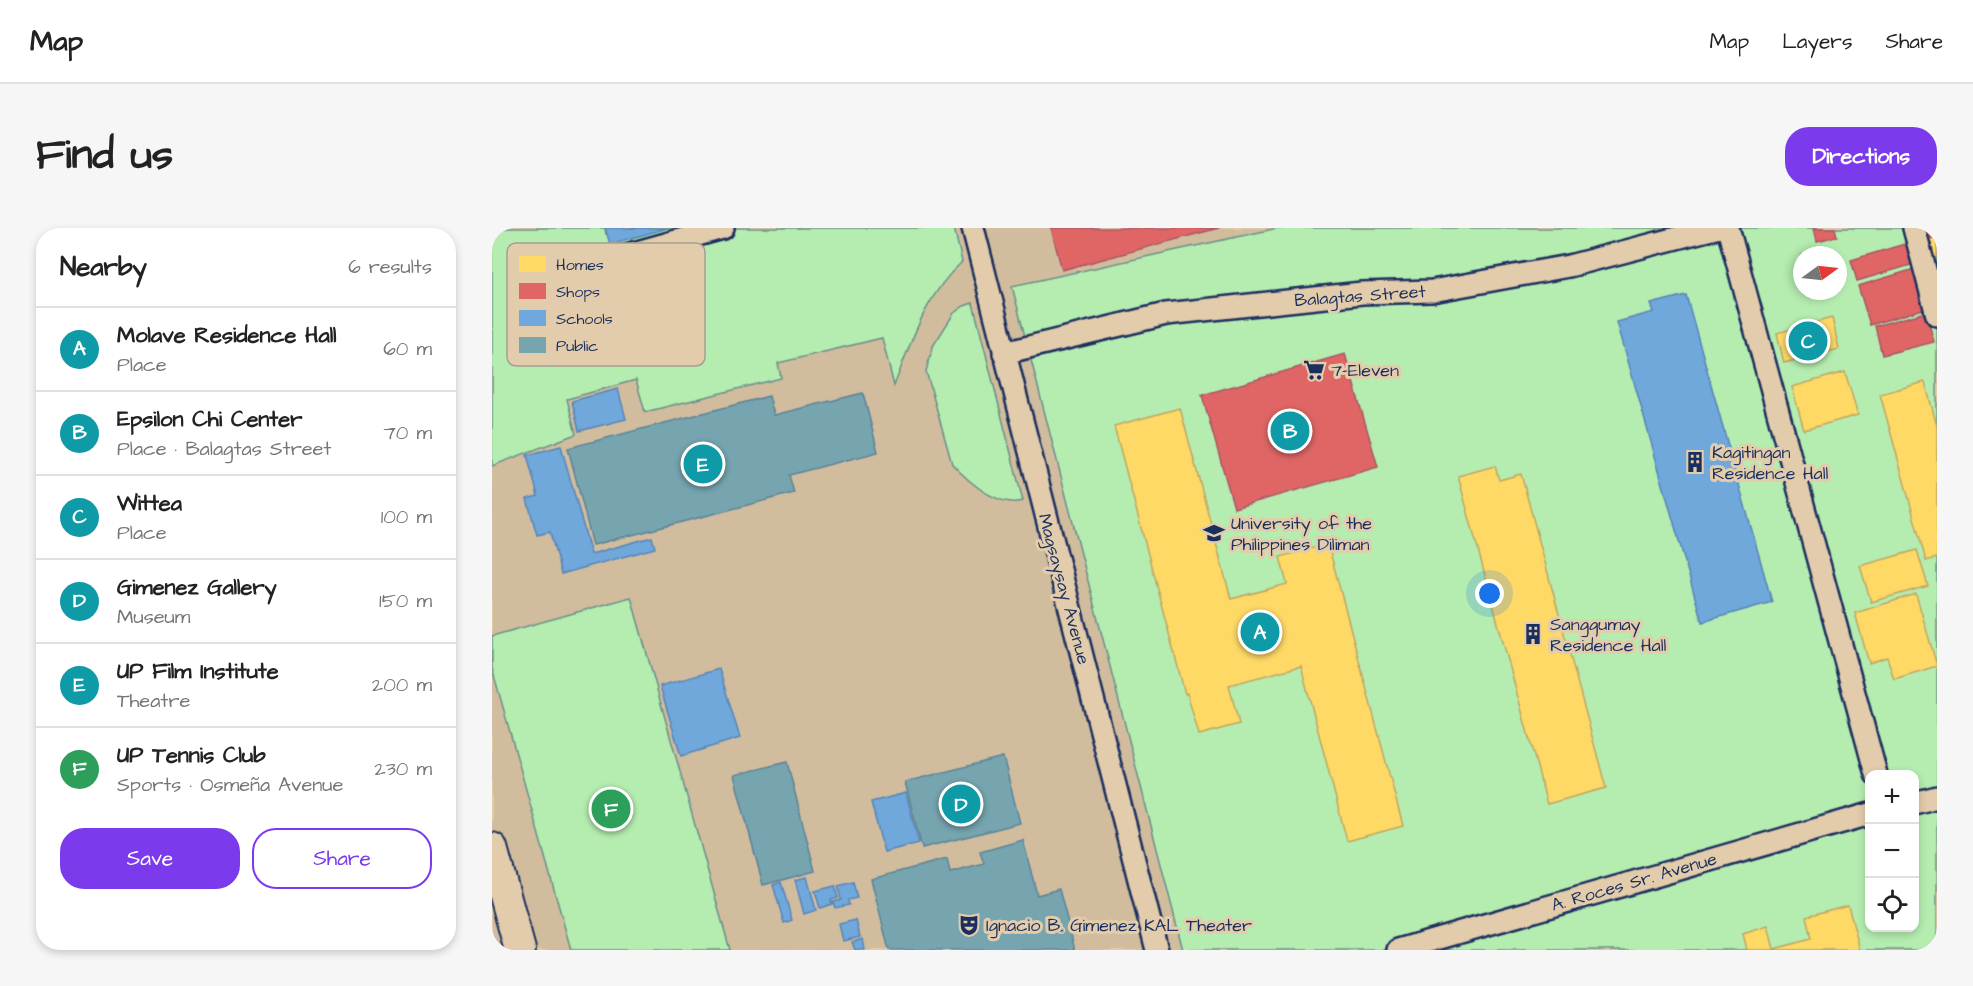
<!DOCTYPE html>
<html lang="en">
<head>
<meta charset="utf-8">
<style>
  body { margin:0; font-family:"Architects Daughter",sans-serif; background:#f6f6f6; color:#222 }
  .controls { position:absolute; right:18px; bottom:18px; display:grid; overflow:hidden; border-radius:12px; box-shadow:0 3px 9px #0003 }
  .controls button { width:54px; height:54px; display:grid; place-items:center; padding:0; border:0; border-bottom:2px solid #e0e0e0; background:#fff; color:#222; font:30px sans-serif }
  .compass { position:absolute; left:1301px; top:18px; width:54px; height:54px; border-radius:50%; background:#fff; box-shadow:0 3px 9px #0003; rotate:75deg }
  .you { position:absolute; left:998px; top:366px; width:21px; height:21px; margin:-15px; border:4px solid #fff; border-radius:50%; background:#1a73e8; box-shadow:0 0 0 9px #1a73e833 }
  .badge { display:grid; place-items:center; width:39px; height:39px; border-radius:50%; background:#7c3aed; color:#fff; font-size:20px; font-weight:700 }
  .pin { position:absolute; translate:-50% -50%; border:3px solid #fff; box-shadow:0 2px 6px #0006 }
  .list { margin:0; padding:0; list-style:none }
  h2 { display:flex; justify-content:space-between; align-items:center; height:78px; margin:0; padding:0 24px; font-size:26px }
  h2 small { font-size:20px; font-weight:400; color:#767676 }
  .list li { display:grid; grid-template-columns:39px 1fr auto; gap:18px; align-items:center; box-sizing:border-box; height:84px; padding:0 24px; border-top:2px solid #e0e0e0 }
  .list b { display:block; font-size:22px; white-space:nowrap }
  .list p { margin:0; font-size:20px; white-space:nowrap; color:#767676 }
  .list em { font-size:20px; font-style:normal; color:#767676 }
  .actions { display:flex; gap:12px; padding:18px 24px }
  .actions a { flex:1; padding:14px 0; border:2px solid #7c3aed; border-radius:24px; text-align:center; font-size:21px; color:#7c3aed }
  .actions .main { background:#7c3aed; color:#fff }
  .icon { flex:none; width:33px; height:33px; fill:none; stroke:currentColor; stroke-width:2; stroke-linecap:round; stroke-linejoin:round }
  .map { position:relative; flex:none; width:1445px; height:722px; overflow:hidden; border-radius:24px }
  header { display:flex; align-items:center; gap:36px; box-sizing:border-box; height:84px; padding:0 30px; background:#fff; border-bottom:2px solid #e0e0e0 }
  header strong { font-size:28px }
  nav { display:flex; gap:33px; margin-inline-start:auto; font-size:21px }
  .intro { display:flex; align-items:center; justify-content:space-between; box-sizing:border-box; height:144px; padding:0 36px }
  h1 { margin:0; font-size:42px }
  .button { padding:15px 27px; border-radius:24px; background:#7c3aed; color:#fff; font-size:21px; font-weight:700 }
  main { display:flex; gap:36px; padding:0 36px }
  aside { flex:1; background:#fff; border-radius:24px; box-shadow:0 3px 9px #0003 }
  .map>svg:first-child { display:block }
  .built { fill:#d1bd9e; fill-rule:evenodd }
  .green { fill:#b5edb0; stroke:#688e87; stroke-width:1.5; fill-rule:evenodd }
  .homes { fill:#ffd966; stroke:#bba664; stroke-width:1.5 }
  .shops { fill:#e06666; stroke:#a55664; stroke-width:1.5 }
  .schools { fill:#6fa8dc; stroke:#5684b6; stroke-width:1.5 }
  .public { fill:#76a5af; stroke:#5b8297; stroke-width:1.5 }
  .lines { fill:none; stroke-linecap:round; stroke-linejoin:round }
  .street-casing { stroke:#1b2f5e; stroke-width:26 }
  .secondary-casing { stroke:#1b2f5e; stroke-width:34 }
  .street { stroke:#e2ccab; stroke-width:21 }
  .secondary { stroke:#e2ccab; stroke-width:30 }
  .labels { text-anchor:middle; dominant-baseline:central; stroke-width:6; stroke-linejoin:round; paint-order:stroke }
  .street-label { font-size:18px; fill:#1b2f5e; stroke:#e2ccab }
  .poi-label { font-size:18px; fill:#1b2f5e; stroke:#e2ccab; text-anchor:start }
  .key { fill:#e2ccab; stroke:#a69d94; stroke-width:1.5 }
  .key-label { font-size:16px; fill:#1b2f5e }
</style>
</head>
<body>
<header>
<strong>Map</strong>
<nav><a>Map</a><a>Layers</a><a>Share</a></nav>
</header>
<div class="intro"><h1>Find us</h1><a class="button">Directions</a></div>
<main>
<aside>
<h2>Nearby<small>6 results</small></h2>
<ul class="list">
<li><span class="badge" style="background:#0f9aa8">A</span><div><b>Molave Residence Hall</b><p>Place</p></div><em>60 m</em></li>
<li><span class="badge" style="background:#0f9aa8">B</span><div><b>Epsilon Chi Center</b><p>Place · Balagtas Street</p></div><em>70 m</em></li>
<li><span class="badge" style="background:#0f9aa8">C</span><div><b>Wittea</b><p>Place</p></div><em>100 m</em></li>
<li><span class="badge" style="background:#0f9aa8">D</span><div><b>Gimenez Gallery</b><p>Museum</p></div><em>150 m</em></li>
<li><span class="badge" style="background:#0f9aa8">E</span><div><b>UP Film Institute</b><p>Theatre</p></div><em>200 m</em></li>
<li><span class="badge" style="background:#2e9e5b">F</span><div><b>UP Tennis Club</b><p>Sports · Osmeña Avenue</p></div><em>230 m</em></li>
</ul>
<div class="actions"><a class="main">Save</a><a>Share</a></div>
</aside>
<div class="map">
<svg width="1445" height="722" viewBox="0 0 1445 722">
  <rect width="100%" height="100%" fill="#e2ccab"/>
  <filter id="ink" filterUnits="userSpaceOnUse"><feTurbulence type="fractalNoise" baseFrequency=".0167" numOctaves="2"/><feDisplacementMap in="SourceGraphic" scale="12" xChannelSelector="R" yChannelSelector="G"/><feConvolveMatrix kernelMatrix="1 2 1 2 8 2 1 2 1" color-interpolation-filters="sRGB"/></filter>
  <g filter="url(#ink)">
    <path class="built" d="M0 0H1445V722H0ZM1310 27H1346V63H1310ZM1378 546H1422V700H1378Z"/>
    <path class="green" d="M0 0H113L114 6 138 0H462L470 34C434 66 419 114 402 158L390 110 286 135 289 150 153 184 144 152 75 171 84 206 0 238Z
      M786 0H1445V722H691L520 58ZM1310 27H1346V63H1310ZM1378 546H1422V700H1378Z
      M481 75 531 273C505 280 477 254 460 236L434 143 441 118 462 85 472 78Z
      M139 369 238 722H79L0 440V408Z"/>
    <path class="homes" d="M1445 9V29H1442L1437 11Z
      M1340 90 1347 121 1292 135 1285 105Z
      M1353 144 1366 187 1312 202 1300 159Z
      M1433 154 1445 198V330L1434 333 1388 166Z
      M688 180 739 371 795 356 788 329 836 316 911 598 855 613 809 438 737 457 747 496 707 507 695 465 693 466 622 198Z
      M1003 238 1007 252 1029 246 1114 560 1055 576 966 248Z
      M1425 322 1436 358 1379 374 1368 338Z
      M1424 366 1445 438 1402 451 1395 429 1377 435 1363 385Z
      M1356 677 1368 722H1255L1251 706 1276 698 1282 721 1319 711 1314 688Z"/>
    <path class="shops" d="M559 0H727L570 42Z
      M1322 0H1343L1345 8 1325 13Z
      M1434 0H1445V9L1437 11Z
      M1416 15 1422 36 1365 53 1359 32Z
      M1426 40 1438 79 1378 97 1366 58Z
      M1434 84 1442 114 1390 127 1383 98Z
      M853 126 886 239 742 280 710 167Z"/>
    <path class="schools" d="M113 0H176L118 16Z
      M1194 67 1280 374 1210 394 1125 94 1162 84 1159 76Z
      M126 161 134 191 87 203 80 173Z
      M69 218 99 326 160 309 163 320 69 346 58 304 45 307 35 271 46 268 35 227Z
      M227 441 248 510 189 528 168 458Z
      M414 565 427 615 392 624 379 574Z
      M315 649 324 682 312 686 303 652Z
      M289 654 300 692 292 695 281 657Z
      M361 654 365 670 356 672 357 677 343 680 341 674 349 672 346 658Z
      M343 658 346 670 339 672 340 676 328 680 323 663Z
      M364 692 368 709 351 713 347 696Z
      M371 711 373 722H363L360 714Z"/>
    <path class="public" d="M371 165 386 224 297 247 302 265 101 317 76 220 277 168 282 187Z
      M511 529 528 595 430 620 413 554Z
      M295 534 323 643 271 657 242 547Z
      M531 612 545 667 567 661 583 722H397L379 651 455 631 458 645 492 636 488 624Z"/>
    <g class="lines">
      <defs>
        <path id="street" d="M481 0 665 722
          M1236 0 1384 546
          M1422 0 1445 87
          M102 36 231 0
          M512 125 674 86 870 65 940 63 1077 38 1223 0
          M1422 575 1445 569
          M906 722 1378 586"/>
        <path id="secondary" d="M0 620 28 722"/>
      </defs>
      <use href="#street" class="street-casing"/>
      <use href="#secondary" class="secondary-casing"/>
      <use href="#street" class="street"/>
      <use href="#secondary" class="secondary"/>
    </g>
  </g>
  <defs>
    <symbol id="supermarket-bare" viewBox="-9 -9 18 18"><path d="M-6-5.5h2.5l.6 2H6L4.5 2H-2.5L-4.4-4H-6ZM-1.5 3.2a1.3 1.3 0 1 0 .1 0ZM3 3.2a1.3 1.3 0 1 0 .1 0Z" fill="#1b2f5e" stroke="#e2ccab" stroke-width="2.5" paint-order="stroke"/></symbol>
    <symbol id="building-bare" viewBox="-9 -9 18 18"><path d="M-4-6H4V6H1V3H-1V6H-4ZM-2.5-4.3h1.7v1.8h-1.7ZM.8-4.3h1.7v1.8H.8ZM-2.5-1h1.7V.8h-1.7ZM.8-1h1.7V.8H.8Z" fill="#1b2f5e" stroke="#e2ccab" stroke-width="2.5" paint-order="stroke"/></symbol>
    <symbol id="university-bare" viewBox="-9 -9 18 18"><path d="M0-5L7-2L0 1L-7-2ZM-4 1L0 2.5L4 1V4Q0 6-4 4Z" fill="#1b2f5e" stroke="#e2ccab" stroke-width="2.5" paint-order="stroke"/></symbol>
    <symbol id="theatre-bare" viewBox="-9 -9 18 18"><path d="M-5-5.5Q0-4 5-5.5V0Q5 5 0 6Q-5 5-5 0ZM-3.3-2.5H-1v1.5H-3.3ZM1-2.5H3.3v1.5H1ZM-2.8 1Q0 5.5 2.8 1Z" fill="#1b2f5e" stroke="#e2ccab" stroke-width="2.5" paint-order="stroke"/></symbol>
  </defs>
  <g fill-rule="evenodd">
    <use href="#supermarket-bare" x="807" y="127" width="30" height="30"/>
    <use href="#building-bare" x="1188" y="219" width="30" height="30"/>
    <use href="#university-bare" x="707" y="290" width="30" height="30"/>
    <use href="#building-bare" x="1026" y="391" width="30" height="30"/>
    <use href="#theatre-bare" x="462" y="682" width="30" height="30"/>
  </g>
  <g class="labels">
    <g class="street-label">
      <text transform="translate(868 68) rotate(-4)">Balagtas Street</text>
      <text transform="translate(572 361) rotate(75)">Magsaysay Avenue</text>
      <text transform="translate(1142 654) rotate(-16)">A. Roces Sr. Avenue</text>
    </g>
    <g class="poi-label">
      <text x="839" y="142">7-Eleven</text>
      <text x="1220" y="224">Kagitingan<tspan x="1220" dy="21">Residence Hall</tspan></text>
      <text x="739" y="295">University of the<tspan x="739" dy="21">Philippines Diliman</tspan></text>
      <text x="1058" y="396">Sanggumay<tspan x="1058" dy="21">Residence Hall</tspan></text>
      <text x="494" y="697">Ignacio B. Gimenez KAL Theater</text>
    </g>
  </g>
  <rect x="15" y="15" width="198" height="123" rx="9" class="key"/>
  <rect x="27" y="28" width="27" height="16" fill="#ffd966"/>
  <rect x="27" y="55" width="27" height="16" fill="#e06666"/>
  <rect x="27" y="82" width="27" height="16" fill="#6fa8dc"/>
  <rect x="27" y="109" width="27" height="16" fill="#76a5af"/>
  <g class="key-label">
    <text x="64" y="42">Homes</text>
    <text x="64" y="69">Shops</text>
    <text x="64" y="96">Schools</text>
    <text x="64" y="123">Public</text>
  </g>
</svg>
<div class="controls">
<button>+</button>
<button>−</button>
<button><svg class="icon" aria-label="locate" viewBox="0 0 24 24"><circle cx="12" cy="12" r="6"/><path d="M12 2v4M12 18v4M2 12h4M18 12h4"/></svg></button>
</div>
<svg class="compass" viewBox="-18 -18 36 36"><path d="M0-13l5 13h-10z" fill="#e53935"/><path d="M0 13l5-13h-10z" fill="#767676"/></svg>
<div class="you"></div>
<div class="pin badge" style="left:768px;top:404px;background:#0f9aa8">A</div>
<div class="pin badge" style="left:798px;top:203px;background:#0f9aa8">B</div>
<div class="pin badge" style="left:1316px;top:113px;background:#0f9aa8">C</div>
<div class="pin badge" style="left:469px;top:576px;background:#0f9aa8">D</div>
<div class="pin badge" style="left:211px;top:236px;background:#0f9aa8">E</div>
<div class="pin badge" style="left:119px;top:581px;background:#2e9e5b">F</div>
</div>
</main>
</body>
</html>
